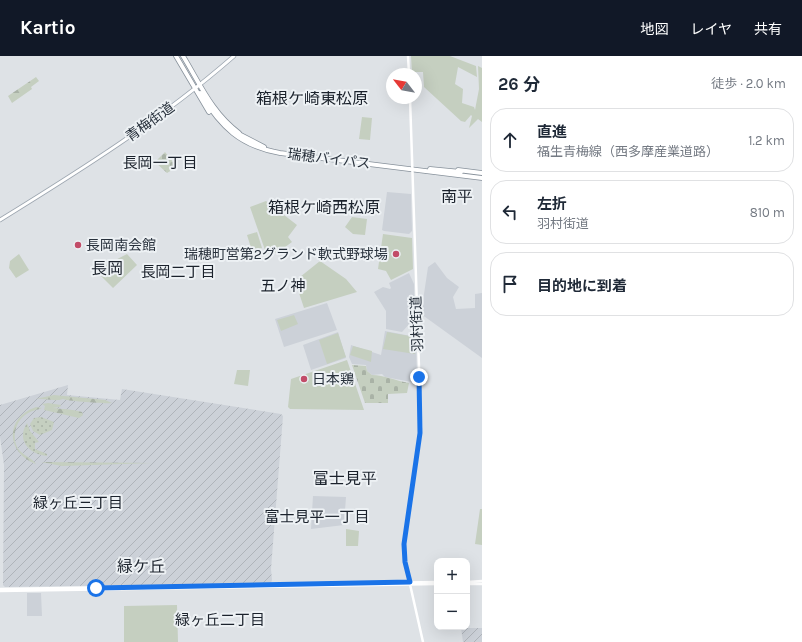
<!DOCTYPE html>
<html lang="ja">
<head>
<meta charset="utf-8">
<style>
  body { margin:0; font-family:Karla,"Noto Sans JP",sans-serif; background:#f2f2f3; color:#1f2937 }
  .controls { position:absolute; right:12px; bottom:12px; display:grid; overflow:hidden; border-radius:8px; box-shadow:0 4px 16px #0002 }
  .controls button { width:36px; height:36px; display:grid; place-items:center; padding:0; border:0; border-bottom:1px solid #e0e1e3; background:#fff; color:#1f2937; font:20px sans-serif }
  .compass { position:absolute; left:386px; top:12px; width:36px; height:36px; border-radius:50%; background:#fff; box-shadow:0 4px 16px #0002; rotate:301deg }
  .stop { position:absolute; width:12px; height:12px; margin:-9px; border:3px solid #1a73e8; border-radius:50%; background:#fff }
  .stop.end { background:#1a73e8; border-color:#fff; box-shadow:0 1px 4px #0008 }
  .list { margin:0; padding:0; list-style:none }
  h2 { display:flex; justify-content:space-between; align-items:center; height:52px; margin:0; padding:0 16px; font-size:17px }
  h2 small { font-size:13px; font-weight:400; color:#747a83 }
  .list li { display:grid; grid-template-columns:26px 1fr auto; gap:12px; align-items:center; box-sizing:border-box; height:64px; margin:0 8px 8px; padding:0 8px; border:1px solid #e0e1e3; border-radius:16px }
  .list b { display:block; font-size:15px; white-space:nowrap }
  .list p { margin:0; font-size:13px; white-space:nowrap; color:#747a83 }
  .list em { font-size:13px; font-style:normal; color:#747a83 }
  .icon { flex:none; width:22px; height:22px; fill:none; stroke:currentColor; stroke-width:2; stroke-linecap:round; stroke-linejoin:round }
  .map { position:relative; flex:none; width:482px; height:586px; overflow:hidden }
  header { display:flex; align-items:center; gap:24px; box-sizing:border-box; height:56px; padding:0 20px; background:#111827; color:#fff }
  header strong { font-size:19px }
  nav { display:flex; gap:22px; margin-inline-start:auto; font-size:14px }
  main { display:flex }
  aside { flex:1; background:#fff }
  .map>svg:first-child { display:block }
  .built { fill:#ccd1d8 }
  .industrial { fill:url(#industrial-furrows) }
  .grass { fill:url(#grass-dots) }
  .forest { fill:url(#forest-firs) }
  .cemetery { fill:url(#cemetery-stones) }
  .green { fill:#c5cfc0 }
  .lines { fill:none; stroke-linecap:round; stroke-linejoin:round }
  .primary-casing { stroke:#9ea7b1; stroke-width:4.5 }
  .highway-casing { stroke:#87919b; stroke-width:5.5 }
  .secondary { stroke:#fff; stroke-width:2.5 }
  .primary { stroke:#fff; stroke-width:3 }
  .highway { stroke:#fff; stroke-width:4 }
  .route { stroke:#1a73e8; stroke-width:5 }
  .poi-dot { fill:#c24c68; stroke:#edf1f4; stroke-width:1.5 }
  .labels { text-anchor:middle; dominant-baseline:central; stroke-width:4; stroke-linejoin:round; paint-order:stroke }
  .street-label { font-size:14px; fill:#28313c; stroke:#edf1f4 }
  .poi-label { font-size:14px; fill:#28313c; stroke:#edf1f4; text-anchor:start }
  .neighbourhood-label { font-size:15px; fill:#1b222c; stroke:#edf1f4 }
  .quarter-label { font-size:16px; fill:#1b222c; stroke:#edf1f4 }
</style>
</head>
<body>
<header>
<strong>Kartio</strong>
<nav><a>地図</a><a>レイヤ</a><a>共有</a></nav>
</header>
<main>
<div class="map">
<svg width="482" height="586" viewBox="0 0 482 586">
  <defs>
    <pattern id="industrial-furrows" width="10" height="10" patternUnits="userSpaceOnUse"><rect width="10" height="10" fill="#ccd1d8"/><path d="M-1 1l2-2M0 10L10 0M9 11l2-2" fill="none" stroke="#afb4ba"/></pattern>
    <pattern id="grass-dots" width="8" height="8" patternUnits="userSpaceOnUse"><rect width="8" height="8" fill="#c5cfc0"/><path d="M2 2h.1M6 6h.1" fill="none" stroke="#a9b2a6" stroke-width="1.8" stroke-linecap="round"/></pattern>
    <pattern id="forest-firs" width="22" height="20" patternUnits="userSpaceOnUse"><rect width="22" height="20" fill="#c5cfc0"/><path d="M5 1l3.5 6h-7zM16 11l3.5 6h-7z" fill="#a9b2a6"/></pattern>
    <pattern id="cemetery-stones" width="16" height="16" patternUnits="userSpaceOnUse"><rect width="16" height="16" fill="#c5cfc0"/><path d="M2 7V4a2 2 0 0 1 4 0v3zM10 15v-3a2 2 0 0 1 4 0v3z" fill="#a9b2a6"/></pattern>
  </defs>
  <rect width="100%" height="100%" fill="#dee2e6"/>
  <path class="built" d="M387 136 411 138 412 175 409 178 384 175 382 174Z
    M435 206 447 222 459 231 453 241 456 253 475 252V238L482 237V302L421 258 428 211Z
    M409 217 414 228 415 265H412L402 276 386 273V255L374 236 383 231 390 233 391 232 389 227Z
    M327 247 337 274 284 291 275 263Z
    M385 275 416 281 417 327 385 321 382 318 372 319 367 315 366 309 352 308 349 301 351 289 381 299Z
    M338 276 346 302 311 314 303 289Z
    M313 440 346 441 344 469 311 473Z
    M27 537H41L42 560H27Z"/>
  <path class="industrial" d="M68 329 67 339 120 344 122 333 281 358 283 360 271 513 272 524 271 527 5 531 3 529 4 409 0 381V349Z
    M461 572H482V586H463Z"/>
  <path class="grass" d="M41 361 54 366 52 374 40 379 33 375 30 368 34 362Z
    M27 367 30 375 39 386 35 387V393L47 398V400C29 398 16 384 27 367Z"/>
  <path class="forest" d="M36 21 39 25 31 31 32 33 12 47 8 40Z
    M54 339 105 344 112 347C106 348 67 345 63 343 55 346 44 342 35 343Z
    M48 347 61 349 60 351 52 352C63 353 71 353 82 356L83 359 79 362 44 354 45 350 42 348Z
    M36 351 42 352C37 354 30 355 25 359 14 367 11 386 20 395 25 400 33 403 36 408 6 397 4 362 36 351Z
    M41 406 153 407 62 410Z"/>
  <path class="cemetery" d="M165 96 177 111 167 117 155 106Z
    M352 309 366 310 367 315 372 319C384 319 396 325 409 327L407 337 388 338V347H365Z"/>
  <path class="green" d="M411 0H450L476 10 477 21 458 11 455 28 463 33 462 47 474 51 475 54 479 33 478 10 482 12V66L478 63 469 72 472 60 471 59 465 66 461 65 424 31 423 16H412Z
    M362 61 372 62 370 84 359 83Z
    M266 145 297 169 288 181 292 186 277 197 265 194 250 151Z
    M352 161 367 163 365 179 353 178 345 171Z
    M257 176 262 192 252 195 247 179Z
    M383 178 412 182 413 213 391 224 386 215 378 213Z
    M19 198 29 214 16 222 9 212 10 205Z
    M127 198 137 209 113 232 96 215V214Z
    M320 205 346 223 357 236 304 252 295 225Z
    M294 259 298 268 281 275 277 264Z
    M387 276 415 281V298L383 293Z
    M338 277 346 301 327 308 319 284Z
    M353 290 372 295 371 306 350 299Z
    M347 304 364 354 290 353 288 351 291 323Z
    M237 314H250L248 330 234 328Z
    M480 453H482V489L475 488Z
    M346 473 359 475 358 490H346Z
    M177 549 178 586H124V550Z"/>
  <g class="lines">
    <defs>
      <path id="primary" d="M134 76 147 66
        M0 164C81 114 162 63 234 0"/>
      <path id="highway" d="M176 0 209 56
        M183 0C200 28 212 57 239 77
        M200 37C221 71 240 90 280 97L482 122
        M235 76 264 91
        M430 113 461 116
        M458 114 482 117"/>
    </defs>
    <use href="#primary" class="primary-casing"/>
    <use href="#highway" class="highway-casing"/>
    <path class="secondary" d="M408 0 409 18
      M410 42 421 371 404 488 405 506 423 586
      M467 526 482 525
      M467 528H482
      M0 533 437 526
      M0 535 437 528"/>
    <use href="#primary" class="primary"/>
    <use href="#highway" class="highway"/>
  </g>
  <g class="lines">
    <path class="route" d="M96 532 410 526 405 506 404 488 420 377 419 321"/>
  </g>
  <g class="poi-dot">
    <circle cx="78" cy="189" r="4"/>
    <circle cx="396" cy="198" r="4"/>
    <circle cx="304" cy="323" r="4"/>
  </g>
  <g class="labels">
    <g class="street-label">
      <text transform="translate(150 66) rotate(-36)">青梅街道</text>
      <text transform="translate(329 103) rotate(7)">瑞穂バイパス</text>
      <text transform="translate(417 268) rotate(-92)">羽村街道</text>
    </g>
    <g class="poi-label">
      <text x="86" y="189">長岡南会館</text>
      <text x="388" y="198" text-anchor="end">瑞穂町営第2グランド軟式野球場</text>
      <text x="312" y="323">日本鶏</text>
    </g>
    <g class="neighbourhood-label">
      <text x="160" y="107">長岡一丁目</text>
      <text x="178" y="216">長岡二丁目</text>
      <text x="283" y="230">五ノ神</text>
      <text x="78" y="447">緑ヶ丘三丁目</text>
      <text x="317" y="461">富士見平一丁目</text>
      <text x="220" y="564">緑ヶ丘二丁目</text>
    </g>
    <g class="quarter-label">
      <text x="312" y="42">箱根ケ崎東松原</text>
      <text x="457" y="140">南平</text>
      <text x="324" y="151">箱根ケ崎西松原</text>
      <text x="107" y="212">長岡</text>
      <text x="345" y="422">富士見平</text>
      <text x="141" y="510">緑ケ丘</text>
    </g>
  </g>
</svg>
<div class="controls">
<button>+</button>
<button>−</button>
</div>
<svg class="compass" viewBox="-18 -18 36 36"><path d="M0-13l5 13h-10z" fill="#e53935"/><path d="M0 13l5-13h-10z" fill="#747a83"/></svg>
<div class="stop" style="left:96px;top:532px"></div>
<div class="stop end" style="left:419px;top:321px"></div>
</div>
<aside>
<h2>26 分<small>徒歩 · 2.0 km</small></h2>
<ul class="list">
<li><svg class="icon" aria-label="ahead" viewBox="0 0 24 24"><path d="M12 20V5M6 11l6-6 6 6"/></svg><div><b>直進</b><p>福生青梅線（西多摩産業道路）</p></div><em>1.2 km</em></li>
<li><svg class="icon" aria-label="left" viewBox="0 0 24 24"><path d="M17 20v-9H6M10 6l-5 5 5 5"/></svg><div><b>左折</b><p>羽村街道</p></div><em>810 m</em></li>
<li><svg class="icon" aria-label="arrive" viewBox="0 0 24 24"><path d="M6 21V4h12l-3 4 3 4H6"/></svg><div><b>目的地に到着</b></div></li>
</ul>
</aside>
</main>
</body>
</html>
